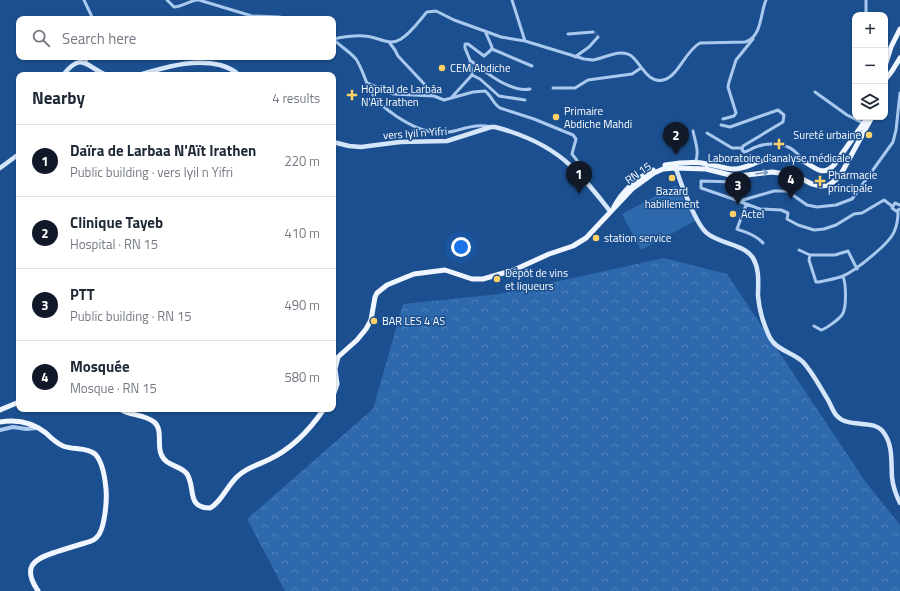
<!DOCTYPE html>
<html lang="en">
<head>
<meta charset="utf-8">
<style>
  body { margin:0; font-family:"Titillium Web",sans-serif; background:#f6f6f7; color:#1f2937 }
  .controls { position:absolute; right:12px; top:12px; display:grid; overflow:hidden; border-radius:8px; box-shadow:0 1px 3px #0004 }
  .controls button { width:36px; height:36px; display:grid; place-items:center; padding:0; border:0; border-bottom:1px solid #e0e1e3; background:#fff; color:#1f2937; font:20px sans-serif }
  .you { position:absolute; left:461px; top:247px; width:14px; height:14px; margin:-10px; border:3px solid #fff; border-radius:50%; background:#1a73e8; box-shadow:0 0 0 6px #1a73e833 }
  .badge { display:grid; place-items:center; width:26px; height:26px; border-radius:50%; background:#111827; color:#fff; font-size:13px; font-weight:700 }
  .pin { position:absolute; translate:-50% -33px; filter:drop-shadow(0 1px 2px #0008) }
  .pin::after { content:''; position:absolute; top:21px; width:14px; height:12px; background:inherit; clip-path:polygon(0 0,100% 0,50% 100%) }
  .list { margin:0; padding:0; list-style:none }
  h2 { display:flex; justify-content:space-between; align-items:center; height:52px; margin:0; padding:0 16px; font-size:17px }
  h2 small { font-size:13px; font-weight:400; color:#747a83 }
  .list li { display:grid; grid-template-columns:26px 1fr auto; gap:12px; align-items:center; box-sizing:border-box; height:72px; padding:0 16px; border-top:1px solid #e0e1e3 }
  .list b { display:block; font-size:15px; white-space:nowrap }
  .list p { margin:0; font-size:13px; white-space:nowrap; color:#747a83 }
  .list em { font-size:13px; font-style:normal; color:#747a83 }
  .icon { flex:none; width:22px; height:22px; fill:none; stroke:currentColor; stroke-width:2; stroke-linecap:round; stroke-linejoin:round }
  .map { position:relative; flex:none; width:900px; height:591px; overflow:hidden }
  .search { position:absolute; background:#fff; box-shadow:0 1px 3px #0004; left:16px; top:16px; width:320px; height:44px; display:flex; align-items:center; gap:10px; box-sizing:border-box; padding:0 14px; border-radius:8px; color:#747a83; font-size:15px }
  .panel { position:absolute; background:#fff; box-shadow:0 1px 3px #0004; left:16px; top:72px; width:320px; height:340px; border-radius:8px }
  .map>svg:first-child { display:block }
  .forest { fill:url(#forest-crowns) }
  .park { fill:#2e69ad }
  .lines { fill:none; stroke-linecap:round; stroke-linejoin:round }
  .minor-tunnel { stroke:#3d69a0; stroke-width:3; stroke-dasharray:3 1.5; stroke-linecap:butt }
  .minor { stroke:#a9c9ee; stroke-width:3 }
  .tertiary { stroke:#a9c9ee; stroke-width:4 }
  .secondary { stroke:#d6e6fa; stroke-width:4.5 }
  .primary { stroke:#f0f6ff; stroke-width:5 }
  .oneway { stroke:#7b9ac1 }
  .poi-dot { fill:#ffd166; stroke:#1b4f8f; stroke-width:1.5 }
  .labels { text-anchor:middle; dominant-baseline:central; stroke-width:3; stroke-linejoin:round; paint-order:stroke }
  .poi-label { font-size:11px; fill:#fff; stroke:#1b4f8f; text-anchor:start }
  .street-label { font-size:11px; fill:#fff; stroke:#1b4f8f }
</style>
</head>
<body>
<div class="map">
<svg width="900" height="591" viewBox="0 0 900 591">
  <defs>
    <pattern id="forest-crowns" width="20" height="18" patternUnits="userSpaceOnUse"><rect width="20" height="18" fill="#2e69ad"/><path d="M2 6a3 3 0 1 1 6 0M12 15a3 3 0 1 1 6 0" fill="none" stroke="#4d80b9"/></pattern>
  </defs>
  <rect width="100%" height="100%" fill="#1b4f8f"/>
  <path class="forest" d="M664 258 727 274 865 481 900 525V591H285L247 519 373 409 403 304 500 294Z"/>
  <path class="park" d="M676 185 695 221 641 250 622 214Z"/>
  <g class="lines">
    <path class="minor-tunnel" d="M593 32 597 34 598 37"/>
    <path class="minor" d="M84 0 93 19
      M167 0 174 7C182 7 189 1 197 0
      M199 0 252 16 279 17 290 19
      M512 0 525 41
      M866 15V0
      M568 34 593 32
      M333 39C343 37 354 35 364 36 377 36 389 47 401 39 411 33 419 21 427 12L436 11 454 20 501 37 525 41 584 59C587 59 590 60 593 60 605 58 619 49 630 55 640 61 647 84 663 80 678 77 685 51 700 43L745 42C762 37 760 14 766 0
      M333 39C340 46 349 51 356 59 362 68 365 80 370 90 379 108 411 128 431 132 453 137 470 121 491 127
      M389 42 395 50 398 56 428 88 434 96
      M492 49 532 66
      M575 57 589 47 598 37
      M470 60C485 72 511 93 530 89
      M85 63 88 57
      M472 75 480 79 499 96 525 100
      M367 83 393 94 434 96 444 100 473 92 485 91C492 96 493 104 500 108L534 119 573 135 576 139 572 154 582 167 583 178
      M553 88H575L588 80 632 74 641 68
      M815 92 847 115 863 123
      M451 98 472 75 470 60 465 48V44H468L484 56 491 50 492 47 485 31
      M723 119 734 116 736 113 728 87 729 82 736 60 753 39
      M721 125 730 127 778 110 784 115 783 122 743 146 742 150 744 152C749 151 752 148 756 147 765 143 779 143 788 147 794 149 798 155 803 159
      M693 131C695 141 700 153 695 163
      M707 133 732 148H742
      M742 176 735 182 701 181V188L736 200H743L774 191H787L807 205 817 207 836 205 852 199 893 142 896 130 900 93
      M738 201 760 209 781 210 788 213 787 219 798 225 814 230 824 229 836 225 854 214 862 213 884 200 892 206
      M746 205 737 229C747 233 756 235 763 243
      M900 205 895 203 892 208 896 211 900 209
      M799 250 810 255H835L848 251 857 269
      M810 255 809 260 816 282H819C827 280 836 279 843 276 855 271 889 244 894 232 897 226 898 218 898 211
      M814 326 821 330C826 329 839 319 842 315 847 308 846 284 843 276"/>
    <path class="tertiary" d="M0 430 13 427 26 429 37 428"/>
    <path class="secondary" d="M63 75C82 52 84 65 106 75
      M138 75C165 68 192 58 220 65 227 67 234 70 239 75
      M333 142 349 146 361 147 400 142 447 141 491 127H495C522 134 551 147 571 166 586 180 598 196 610 211
      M675 166C680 181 696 226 708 234 721 244 744 244 753 258 760 270 758 283 758 296 759 306 761 316 765 326 767 331 769 338 773 342 780 351 794 353 803 362 813 373 820 387 828 400 831 405 833 412 837 416 849 429 874 418 884 433 893 445 891 463 892 477 893 487 896 495 900 503
      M0 168 19 154"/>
    <path class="primary" d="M885 66 891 47 900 29
      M885 80 892 71 900 58
      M665 165C678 163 694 161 707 164 716 165 725 169 734 169 743 169 750 165 758 162 768 158 782 157 794 158 810 159 819 181 834 165L868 117
      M614 207C623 190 636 179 653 170
      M333 396 337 384 335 369 338 357 357 340 366 329 371 320 375 297 377 293 387 285 404 278 414 274 445 270 472 279H483L514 270 549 254 573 246 586 238 632 189 654 173 663 169 675 168 706 169 730 175 738 176 772 172 794 175 812 184 821 186 829 185 838 178 841 174 872 117
      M120 409C130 416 144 414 154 422 163 429 157 445 161 454 166 467 181 465 187 474 196 488 186 508 210 508 221 503 228 484 238 476 246 468 258 465 268 460 292 449 309 431 324 409
      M0 410 19 402
      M0 422C17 419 32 422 46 433 51 438 56 443 63 446 72 450 87 447 95 454 103 462 105 478 106 489 107 500 105 531 96 538 93 541 88 542 85 543 75 546 65 549 56 552 33 559 22 567 38 591"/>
  </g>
  <defs><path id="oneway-shaft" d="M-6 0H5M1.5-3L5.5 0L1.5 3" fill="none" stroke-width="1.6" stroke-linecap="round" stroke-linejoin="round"/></defs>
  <use class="oneway" href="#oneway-shaft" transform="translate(762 173) rotate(-8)"/>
  <g class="poi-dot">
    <circle cx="442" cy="68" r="4"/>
    <path d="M350 89h4v4h4v4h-4v4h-4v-4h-4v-4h4z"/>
    <circle cx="556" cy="117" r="4"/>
    <circle cx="869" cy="135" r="4"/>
    <path d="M777 138h4v4h4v4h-4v4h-4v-4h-4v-4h4z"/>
    <circle cx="672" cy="178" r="4"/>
    <path d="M818 175h4v4h4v4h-4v4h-4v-4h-4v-4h4z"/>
    <circle cx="733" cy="214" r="4"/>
    <circle cx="596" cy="238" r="4"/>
    <circle cx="497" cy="279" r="4"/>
    <circle cx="374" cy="321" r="4"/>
  </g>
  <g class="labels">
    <g class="poi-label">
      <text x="450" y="68">CEM Abdiche</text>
      <text x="361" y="89">Hôpital de Larbâa<tspan x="361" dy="13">N'Aït Irathen</tspan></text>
      <text x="564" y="111">Primaire<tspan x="564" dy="13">Abdiche Mahdi</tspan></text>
      <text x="861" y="135" text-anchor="end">Sureté urbaine</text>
      <text x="779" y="158" text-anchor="middle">Laboratoire d'analyse médicale</text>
      <text x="828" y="175">Pharmacie<tspan x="828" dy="13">principale</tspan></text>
      <text x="672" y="191" text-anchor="middle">Bazard<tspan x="672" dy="13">habillement</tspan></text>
      <text x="741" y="214">Actel</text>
      <text x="604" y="238">station service</text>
      <text x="505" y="273">Dépôt de vins<tspan x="505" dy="13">et liqueurs</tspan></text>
      <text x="382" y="321">BAR LES 4 AS</text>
    </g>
    <g class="street-label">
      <text transform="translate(415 133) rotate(-4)">vers Iγil n Yifri</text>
      <text transform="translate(638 173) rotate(-35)">RN 15</text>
    </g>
  </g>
</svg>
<div class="controls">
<button>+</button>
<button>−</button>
<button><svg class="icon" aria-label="layers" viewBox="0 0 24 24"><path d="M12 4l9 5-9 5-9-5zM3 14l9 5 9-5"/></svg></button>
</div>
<div class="you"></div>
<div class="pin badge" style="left:579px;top:194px">1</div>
<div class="pin badge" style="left:676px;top:155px">2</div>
<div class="pin badge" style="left:738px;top:205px">3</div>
<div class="pin badge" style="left:791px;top:199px">4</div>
<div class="search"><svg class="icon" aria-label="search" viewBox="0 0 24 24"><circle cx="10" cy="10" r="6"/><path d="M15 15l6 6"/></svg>Search here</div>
<section class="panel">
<h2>Nearby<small>4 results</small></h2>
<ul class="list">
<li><span class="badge">1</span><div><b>Daïra de Larbaa N'Aït Irathen</b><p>Public building · vers Iγil n Yifri</p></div><em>220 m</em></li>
<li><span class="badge">2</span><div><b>Clinique Tayeb</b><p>Hospital · RN 15</p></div><em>410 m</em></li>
<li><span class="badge">3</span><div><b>PTT</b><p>Public building · RN 15</p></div><em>490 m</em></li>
<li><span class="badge">4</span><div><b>Mosquée</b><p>Mosque · RN 15</p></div><em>580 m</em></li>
</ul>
</section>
</div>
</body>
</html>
